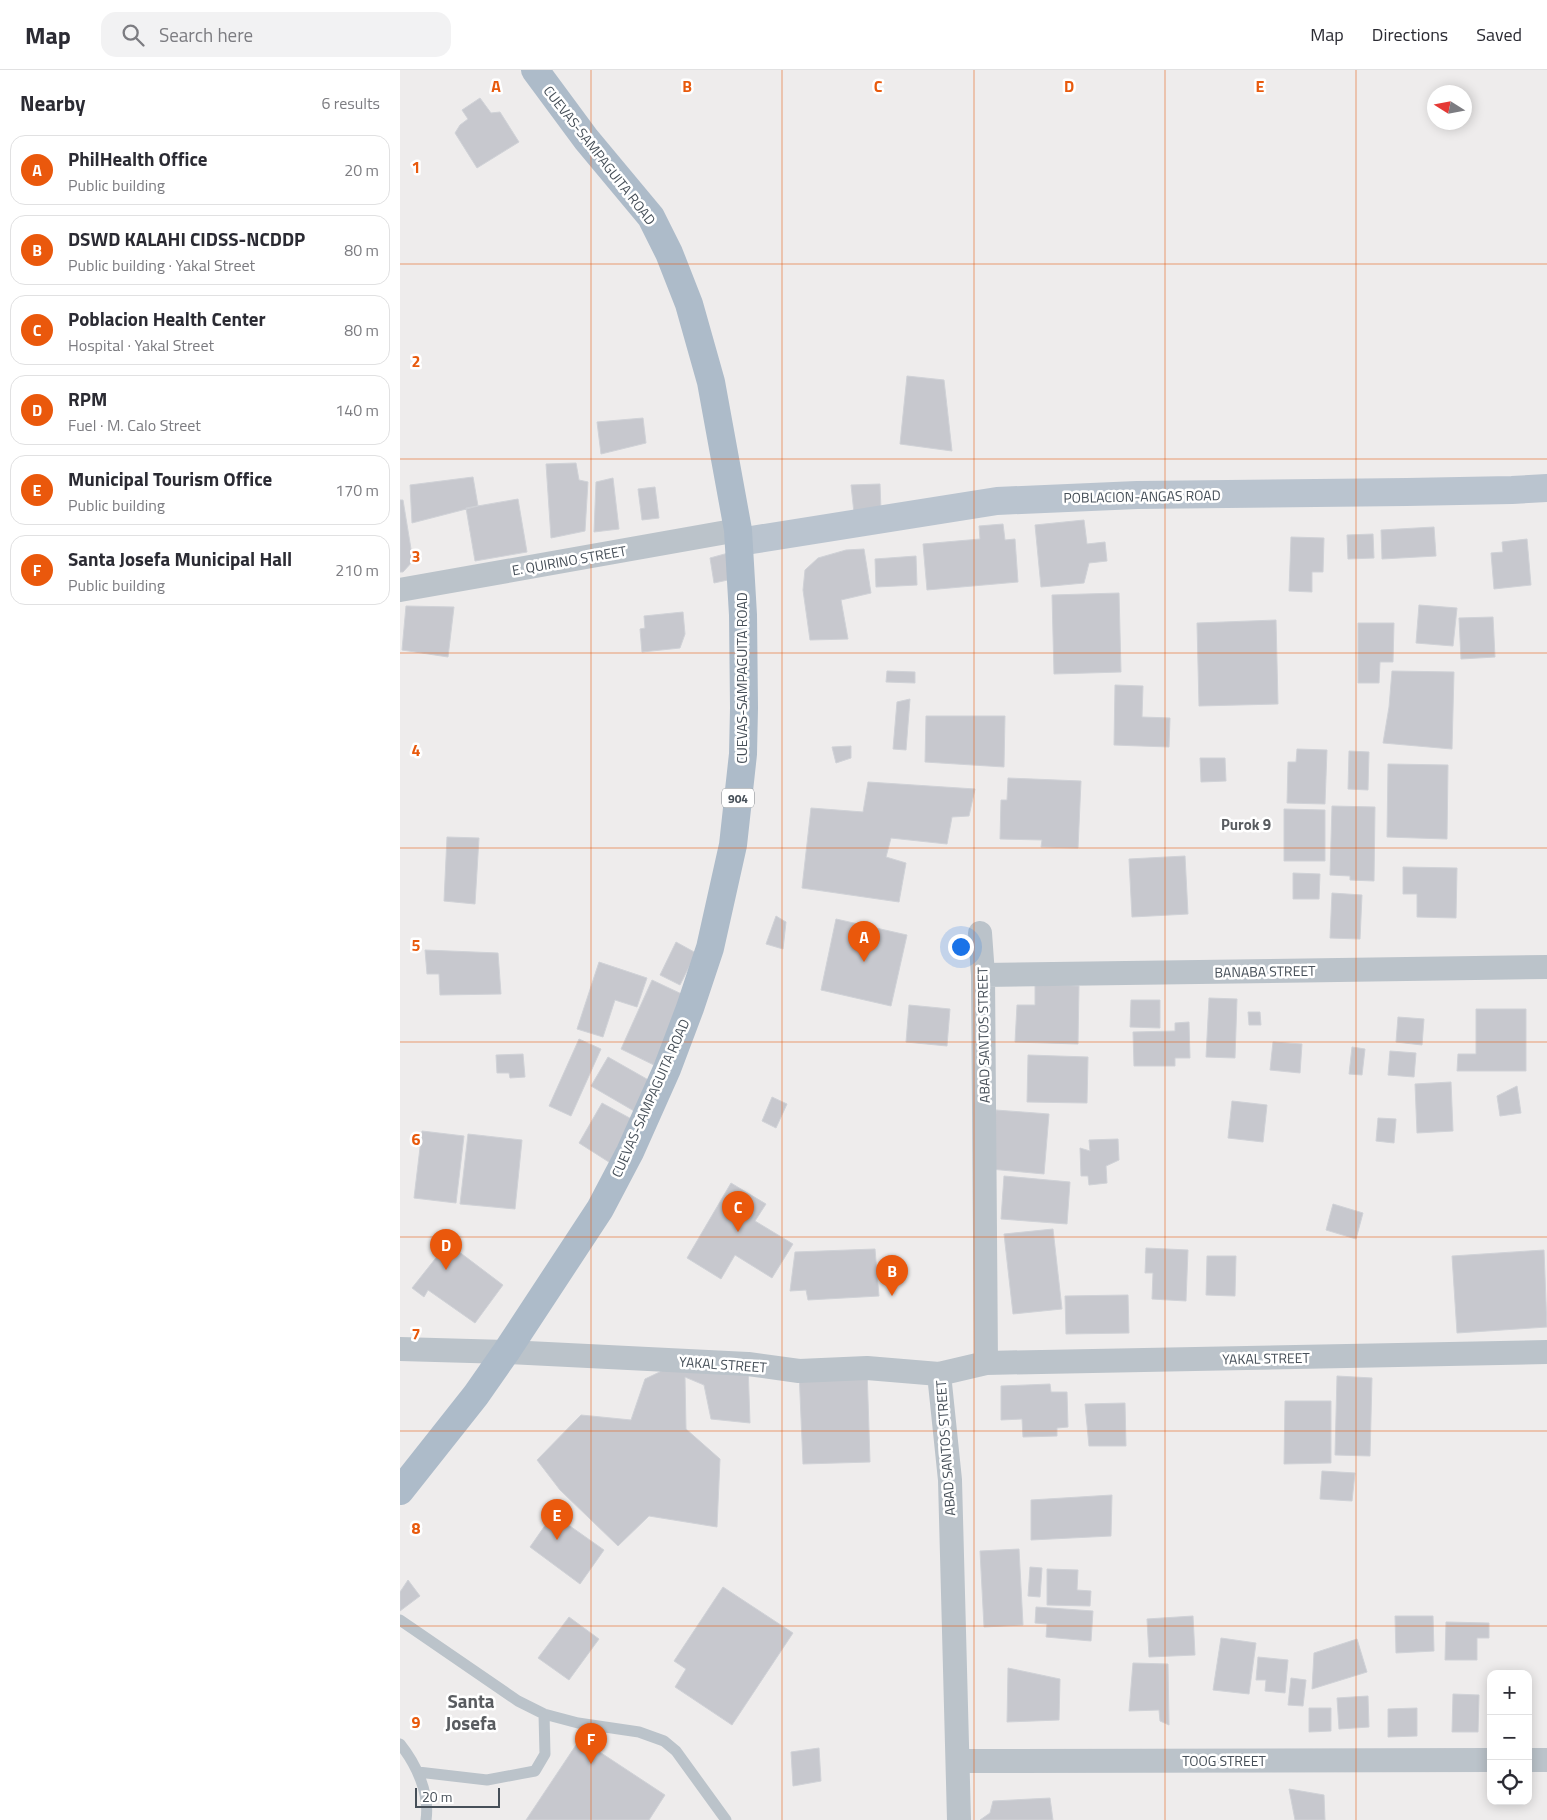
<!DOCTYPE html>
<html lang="en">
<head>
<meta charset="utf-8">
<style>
  body { margin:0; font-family:"Titillium Web",sans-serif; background:#f2f2f3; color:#2b2b33 }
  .controls { position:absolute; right:15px; bottom:15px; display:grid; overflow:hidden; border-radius:10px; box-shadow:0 2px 12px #0003 }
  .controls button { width:45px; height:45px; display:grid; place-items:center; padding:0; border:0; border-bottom:1px solid #e1e1e2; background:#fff; color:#2b2b33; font:25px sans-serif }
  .compass { position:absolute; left:1027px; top:15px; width:45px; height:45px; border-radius:50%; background:#fff; box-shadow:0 2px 12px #0003; rotate:281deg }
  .scale { position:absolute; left:15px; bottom:12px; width:85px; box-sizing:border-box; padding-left:5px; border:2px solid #464f58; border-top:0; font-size:14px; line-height:18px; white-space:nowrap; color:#464f58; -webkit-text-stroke:4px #fff; paint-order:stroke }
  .you { position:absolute; left:560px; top:876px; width:18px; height:18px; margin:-12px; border:4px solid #fff; border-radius:50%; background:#1a73e8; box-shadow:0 0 0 8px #1a73e833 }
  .badge { display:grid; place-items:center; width:32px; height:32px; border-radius:50%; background:#ea580c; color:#fff; font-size:16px; font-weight:700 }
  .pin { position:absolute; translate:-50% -41px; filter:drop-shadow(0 1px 2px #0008) }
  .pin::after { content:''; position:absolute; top:26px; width:18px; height:15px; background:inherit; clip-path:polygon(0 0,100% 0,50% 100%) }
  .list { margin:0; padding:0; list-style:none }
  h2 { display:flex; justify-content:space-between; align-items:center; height:65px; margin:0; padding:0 20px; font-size:21px }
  h2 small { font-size:16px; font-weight:400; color:#7c7c81 }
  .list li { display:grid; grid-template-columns:32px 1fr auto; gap:15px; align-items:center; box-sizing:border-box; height:70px; margin:0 10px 10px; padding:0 10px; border:1px solid #e1e1e2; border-radius:15px }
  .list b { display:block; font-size:19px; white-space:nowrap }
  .list p { margin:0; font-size:16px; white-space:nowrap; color:#7c7c81 }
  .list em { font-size:16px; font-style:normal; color:#7c7c81 }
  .icon { flex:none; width:28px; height:28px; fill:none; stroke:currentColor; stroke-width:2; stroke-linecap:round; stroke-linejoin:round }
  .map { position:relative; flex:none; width:1147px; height:1750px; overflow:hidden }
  header { display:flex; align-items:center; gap:30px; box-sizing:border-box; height:70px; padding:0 25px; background:#fff; border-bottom:1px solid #e1e1e2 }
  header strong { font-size:24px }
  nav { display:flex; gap:28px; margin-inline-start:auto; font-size:18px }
  .search { width:350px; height:45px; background:#f2f2f3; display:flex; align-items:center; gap:12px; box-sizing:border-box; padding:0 18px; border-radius:15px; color:#7c7c81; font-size:19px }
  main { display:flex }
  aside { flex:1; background:#fff }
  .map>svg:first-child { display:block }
  .building { fill:#c7c8ce; stroke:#d0d2d7 }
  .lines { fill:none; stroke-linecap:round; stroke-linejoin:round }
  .lane { stroke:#bbc3ca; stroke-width:11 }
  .street { stroke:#bbc3ca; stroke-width:24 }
  .secondary { stroke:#bac4cf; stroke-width:28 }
  .primary { stroke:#adbbc9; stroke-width:28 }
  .grid { fill:none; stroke:#e8590c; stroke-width:1; stroke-opacity:0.55 }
  .labels { text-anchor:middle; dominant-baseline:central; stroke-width:5; stroke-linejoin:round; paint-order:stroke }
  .shield { fill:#fff; stroke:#7e848a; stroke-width:1 }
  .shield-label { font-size:12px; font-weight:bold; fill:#464f58 }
  .street-label { font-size:14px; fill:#464f58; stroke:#fff }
  .neighbourhood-label { font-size:15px; font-weight:bold; fill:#595c60; stroke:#fff }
  .district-label { font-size:19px; font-weight:bold; fill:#595c60; stroke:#fff }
  .grid-label { font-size:16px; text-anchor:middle; font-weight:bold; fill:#e8590c; stroke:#fff; stroke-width:5; stroke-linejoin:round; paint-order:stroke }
</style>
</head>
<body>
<header>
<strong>Map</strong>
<div class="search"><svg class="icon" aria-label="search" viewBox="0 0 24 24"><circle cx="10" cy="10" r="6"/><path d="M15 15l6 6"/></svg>Search here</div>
<nav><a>Map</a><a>Directions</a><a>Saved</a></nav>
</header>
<main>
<aside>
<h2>Nearby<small>6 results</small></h2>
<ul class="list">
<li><span class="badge">A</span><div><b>PhilHealth Office</b><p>Public building</p></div><em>20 m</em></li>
<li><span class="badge">B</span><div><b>DSWD KALAHI CIDSS-NCDDP</b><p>Public building · Yakal Street</p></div><em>80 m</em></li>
<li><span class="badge">C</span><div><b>Poblacion Health Center</b><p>Hospital · Yakal Street</p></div><em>80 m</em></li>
<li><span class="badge">D</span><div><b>RPM</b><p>Fuel · M. Calo Street</p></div><em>140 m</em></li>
<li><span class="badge">E</span><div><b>Municipal Tourism Office</b><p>Public building</p></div><em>170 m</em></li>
<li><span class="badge">F</span><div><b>Santa Josefa Municipal Hall</b><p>Public building</p></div><em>210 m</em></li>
</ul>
</aside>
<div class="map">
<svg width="1147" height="1750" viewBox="0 0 1147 1750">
  <rect width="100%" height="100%" fill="#eeecec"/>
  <path class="building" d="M80 28 91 43 100 42 119 72 77 98 55 63 60 55 68 49 62 40Z
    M507 306 544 310 552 381 500 374Z
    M243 348 246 373 201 384 197 352Z
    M176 393 179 410 188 412 185 461 151 468 146 394Z
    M73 407 78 436 12 453 10 415Z
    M213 408 219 459 194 462 196 412Z
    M480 414 481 440 454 443 451 415Z
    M255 417 259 448 242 450 238 419Z
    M118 429 127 482 75 491 66 438Z
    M0 430H3L13 491 3 502H0Z
    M684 450 687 474 705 472 707 491 689 493 684 513 641 517 635 455Z
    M603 454 605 470 615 469 618 512 527 520 523 474 580 469 579 456Z
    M1034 457 1036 486 982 489 981 460Z
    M973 464 974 488 948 489 947 465Z
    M891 467 924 468 923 502H912V522L889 521Z
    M1127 469 1131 515 1094 519 1091 483 1103 482 1102 472Z
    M464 479 471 523 441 530 448 569 410 570 403 520 405 500 418 488 446 480Z
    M332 482 337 508 314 513 310 488Z
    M516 486 517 515 476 517 475 489Z
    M719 523 721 602 654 604 652 525Z
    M1019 535 1057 538 1053 576 1016 573Z
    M6 536 54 537 48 587 2 580Z
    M283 542 285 564 280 578 242 582 240 559 245 558 244 546Z
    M1093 547 1095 587 1061 589 1059 548Z
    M876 550 878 634 799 636 797 553Z
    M958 553H994L993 592H980L979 613H958Z
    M487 601 515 602V613L486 612Z
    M992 601 1054 602 1052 679 983 673 989 637Z
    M715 615 743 616 742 647 770 648 769 677 714 675Z
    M510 629 506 680 493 679 497 632Z
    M526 646H605L604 697 525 692Z
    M451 676V688L436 693 432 677Z
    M897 679 927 680 925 734 887 733 888 692H896Z
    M949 681 969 682 968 720 948 719Z
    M800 688H825L826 711 801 712Z
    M988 694 1048 695 1047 769 987 767Z
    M608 708 681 711 678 778 641 777 642 770 600 769 601 730H607Z
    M468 712 575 719 569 746 552 747 547 774 491 768 486 787 506 793 499 832 402 818 411 738 463 742Z
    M932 736 975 737 974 811 950 810V806L930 805Z
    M884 739 925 740V791H884Z
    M47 767 79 768 75 834 44 831Z
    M785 786 788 844 732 847 729 789Z
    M1003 797 1057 798 1056 848 1017 847V824H1003Z
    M893 803 920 804 919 829H893Z
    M932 823 962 825 960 869 930 868Z
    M376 846 386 852 383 879 366 874Z
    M436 849 507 865 491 936 421 920Z
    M276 872 296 883 280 915 260 905Z
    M25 880 98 883 101 924 40 925 39 904H27Z
    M199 892 247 908 237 937 215 930 203 967 177 959Z
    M252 910 288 927 256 996 221 979Z
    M635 914 679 916 678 974 615 972 617 935H635Z
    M809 928 837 929 835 988 806 987Z
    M731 930H760V958L730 957Z
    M509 935 550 939 547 976 506 972Z
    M1076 939H1126V1001H1057L1058 984H1076Z
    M848 942H860L861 955H849Z
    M998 947 1024 949 1022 975 996 972Z
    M789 952 790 988H775V996H734L733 962 775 961V953Z
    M179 969 201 979 171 1046 149 1036Z
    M873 972 902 974 900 1003 870 1000Z
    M952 977 965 979 962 1005 949 1004Z
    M990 981 1016 983 1014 1007 988 1005Z
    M123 984 125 1007 110 1008 109 1003H97L96 985Z
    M628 985 688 987 687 1033 627 1032Z
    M208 987 252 1012 234 1041 191 1016Z
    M1051 1012 1053 1061 1017 1063 1015 1014Z
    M1117 1016 1121 1043 1100 1046 1097 1026Z
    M372 1027 387 1034 376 1058 362 1051Z
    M832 1031 867 1035 863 1072 828 1068Z
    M202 1033 237 1052 212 1094 179 1073Z
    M596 1040 649 1044 644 1104 590 1099Z
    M978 1048 996 1049 994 1073 976 1071Z
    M22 1061 64 1066 56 1133 14 1128Z
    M68 1064 122 1070 115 1139 60 1134Z
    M718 1069 719 1090 706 1096 707 1113 689 1115 688 1106H681L680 1078 690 1081 689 1070Z
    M604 1106 670 1112 667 1154 601 1149Z
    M331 1113 366 1134 355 1151 393 1174 372 1208 335 1185 321 1209 287 1188Z
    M933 1134 963 1143 956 1169 926 1160Z
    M653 1159 662 1239 613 1244 604 1164Z
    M746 1178 788 1180 786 1231 752 1229 753 1203H745Z
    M475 1179 479 1226 408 1230 406 1220 390 1221 395 1182Z
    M1144 1180 1147 1257 1057 1263 1052 1186Z
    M58 1181 103 1215 75 1253 28 1220 24 1227 12 1218 39 1184 48 1192Z
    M807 1186H836L835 1226 806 1225Z
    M728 1225 729 1263 666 1264 665 1226Z
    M348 1294 350 1353 311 1349 304 1315 285 1307 286 1359 320 1389 317 1457 249 1446 218 1476 160 1420 137 1390 181 1345 231 1350 245 1309 270 1297Z
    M467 1298 470 1392 403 1394 399 1301Z
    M937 1306 972 1308 970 1386 935 1385Z
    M650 1314 651 1322H667L668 1357 657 1358V1366L623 1367 622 1349 601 1350V1316Z
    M885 1331H931V1393L884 1394Z
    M725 1333 726 1376H689L685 1334Z
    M922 1401 955 1403 952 1431 920 1429Z
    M712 1425 711 1466 631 1470V1430Z
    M153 1444 204 1480 180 1514 130 1477Z
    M619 1479 623 1555 584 1557 580 1481Z
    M630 1497 642 1498 640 1527 628 1526Z
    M647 1499 678 1500 677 1520 691 1521 690 1536 647 1535Z
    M8 1510 20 1526 0 1541V1522Z
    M323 1517 393 1563 332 1655 275 1617 286 1599 274 1591Z
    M636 1537 693 1541 691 1571 646 1567 647 1554 635 1553Z
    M793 1546 795 1585 749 1587 747 1549Z
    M995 1546H1033L1034 1581 996 1583Z
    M169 1547 199 1569 169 1610 138 1588Z
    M1046 1552 1089 1553V1568H1077V1590H1045Z
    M821 1568 856 1573 849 1624 813 1620Z
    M957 1569 967 1602 912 1619 914 1583Z
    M858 1587 888 1590 885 1623 865 1621 866 1610H856Z
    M733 1593 768 1594 769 1655 760 1651 759 1640 729 1641Z
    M608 1598 660 1609 659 1650 607 1652Z
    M891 1608 906 1610 903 1636 888 1635Z
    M1053 1624 1079 1625 1078 1662H1052Z
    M968 1626 969 1657 939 1659 937 1628Z
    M909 1638H931V1661L909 1662Z
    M1017 1638V1666L988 1667V1639Z
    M180 1669 265 1725 249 1750H126Z
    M419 1678 421 1711 393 1716 391 1682Z
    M889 1719 924 1725 925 1750H895Z
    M650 1728 653 1750H580L590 1743 593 1731Z"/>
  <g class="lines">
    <path class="lane" d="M0 1550 118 1631 144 1644 178 1653 239 1662 264 1671 276 1681 326 1750
      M0 1674C16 1694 30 1723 26 1750
      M18 1702 87 1710 135 1701 145 1684 144 1644"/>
    <path class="street" d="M0 520 338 460
      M583 905 1147 897
      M0 1279 106 1282 348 1294 399 1301 467 1298 539 1304
      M586 1293 1147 1282
      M1128 1690H1147
      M558 1691 1091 1690
      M559 1750 550 1410 539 1304 586 1293 583 905 580 863"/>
    <path class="secondary" d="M339 472 597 431 737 425 1007 422 1112 420 1147 418"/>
    <path class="primary" d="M0 1421 76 1325 106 1282 200 1139 230 1082 267 999 290 938 310 878 333 775 343 684 344 638 343 545 338 460 311 312 289 234 269 183 251 147 186 69 135 0"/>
  </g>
  <path class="grid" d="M191 0V1750M382 0V1750M574 0V1750M765 0V1750M956 0V1750M0 194H1147M0 389H1147M0 583H1147M0 778H1147M0 972H1147M0 1167H1147M0 1361H1147M0 1556H1147"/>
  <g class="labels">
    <rect class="shield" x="322" y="718.5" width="32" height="19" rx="4"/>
    <g class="shield-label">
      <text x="338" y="728">904</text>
    </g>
    <g class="street-label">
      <text transform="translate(200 85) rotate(52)">CUEVAS-SAMPAGUITA ROAD</text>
      <text transform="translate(742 426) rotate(-1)">POBLACION-ANGAS ROAD</text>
      <text transform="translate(169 490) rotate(-10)">E. QUIRINO STREET</text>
      <text transform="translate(341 608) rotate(-90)">CUEVAS-SAMPAGUITA ROAD</text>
      <text transform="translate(865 901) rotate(-1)">BANABA STREET</text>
      <text transform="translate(583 965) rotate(-91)">ABAD SANTOS STREET</text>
      <text transform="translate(250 1028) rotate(-66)">CUEVAS-SAMPAGUITA ROAD</text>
      <text transform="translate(866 1288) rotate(-1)">YAKAL STREET</text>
      <text transform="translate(323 1294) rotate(4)">YAKAL STREET</text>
      <text transform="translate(545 1378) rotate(-94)">ABAD SANTOS STREET</text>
      <text x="824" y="1690">TOOG STREET</text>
    </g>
    <g class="neighbourhood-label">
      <text x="846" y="754">Purok 9</text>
    </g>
    <g class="district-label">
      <text x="71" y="1630">Santa<tspan x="71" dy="22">Josefa</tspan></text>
    </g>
  </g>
  <g class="grid-label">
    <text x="96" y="22">A</text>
    <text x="287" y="22">B</text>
    <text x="478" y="22">C</text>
    <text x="669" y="22">D</text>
    <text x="860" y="22">E</text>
    <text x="16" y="103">1</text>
    <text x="16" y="297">2</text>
    <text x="16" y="492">3</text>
    <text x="16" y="686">4</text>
    <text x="16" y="881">5</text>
    <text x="16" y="1075">6</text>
    <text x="16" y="1270">7</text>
    <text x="16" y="1464">8</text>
    <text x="16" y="1658">9</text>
  </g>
</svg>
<div class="controls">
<button>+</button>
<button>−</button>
<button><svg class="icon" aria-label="locate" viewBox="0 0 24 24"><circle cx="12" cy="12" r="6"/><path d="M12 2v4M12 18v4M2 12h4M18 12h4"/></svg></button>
</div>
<svg class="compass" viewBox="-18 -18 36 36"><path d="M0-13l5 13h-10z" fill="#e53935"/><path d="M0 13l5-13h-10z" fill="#7c7c81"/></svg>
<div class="scale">20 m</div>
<div class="you"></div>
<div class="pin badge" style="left:464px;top:892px">A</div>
<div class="pin badge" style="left:492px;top:1226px">B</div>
<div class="pin badge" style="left:338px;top:1162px">C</div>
<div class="pin badge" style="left:46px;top:1200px">D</div>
<div class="pin badge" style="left:157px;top:1470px">E</div>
<div class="pin badge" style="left:191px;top:1694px">F</div>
</div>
</main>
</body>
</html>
